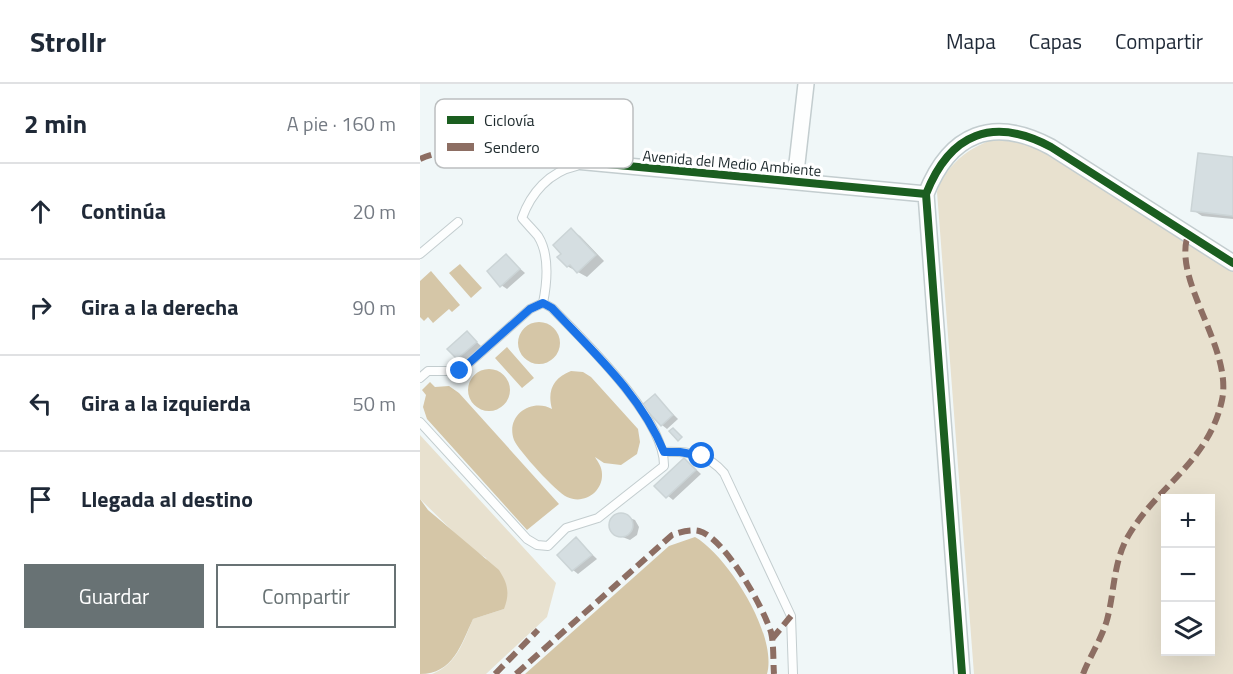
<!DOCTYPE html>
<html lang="es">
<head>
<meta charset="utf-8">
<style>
  body { margin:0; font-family:"Titillium Web",sans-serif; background:#f6f6f7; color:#1f2937 }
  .controls { position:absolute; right:18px; bottom:18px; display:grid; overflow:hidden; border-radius:0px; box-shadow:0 6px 24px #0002 }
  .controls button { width:54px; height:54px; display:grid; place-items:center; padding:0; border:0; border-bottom:2px solid #e0e1e3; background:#fff; color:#1f2937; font:30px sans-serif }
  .stop { position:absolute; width:18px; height:18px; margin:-14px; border:4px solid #1a73e8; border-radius:50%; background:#fff }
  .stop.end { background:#1a73e8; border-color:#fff; box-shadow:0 2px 6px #0008 }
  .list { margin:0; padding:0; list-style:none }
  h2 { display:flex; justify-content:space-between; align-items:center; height:78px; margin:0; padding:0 24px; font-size:26px }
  h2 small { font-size:20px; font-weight:400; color:#747a83 }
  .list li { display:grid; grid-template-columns:39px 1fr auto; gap:18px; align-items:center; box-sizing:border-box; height:96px; padding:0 24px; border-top:2px solid #e0e1e3 }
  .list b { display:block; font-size:22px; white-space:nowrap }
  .list em { font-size:20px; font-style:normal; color:#747a83 }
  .actions { display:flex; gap:12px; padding:18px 24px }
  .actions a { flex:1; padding:14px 0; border:2px solid #687274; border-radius:0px; text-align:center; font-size:21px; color:#687274 }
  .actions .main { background:#687274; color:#fff }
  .icon { flex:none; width:33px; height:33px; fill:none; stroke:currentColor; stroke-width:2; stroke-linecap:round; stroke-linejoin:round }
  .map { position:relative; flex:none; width:813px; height:590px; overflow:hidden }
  header { display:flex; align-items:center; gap:36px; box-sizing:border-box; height:84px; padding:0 30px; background:#fff; border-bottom:2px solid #e0e1e3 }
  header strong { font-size:28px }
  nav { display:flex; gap:33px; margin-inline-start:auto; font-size:21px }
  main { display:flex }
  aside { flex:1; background:#fff }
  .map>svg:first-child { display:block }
  .green { fill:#e8e1cf; fill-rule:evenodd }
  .water { fill:#d5c6a7 }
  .shadow { fill:#0003 }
  .building { fill:#d5dee1; stroke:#cbd4d6; stroke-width:1.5 }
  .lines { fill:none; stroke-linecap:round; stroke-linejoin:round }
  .lane-casing { stroke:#c3cdcf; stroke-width:10 }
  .street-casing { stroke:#c3cdcf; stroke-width:18 }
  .lane { stroke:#fdfefe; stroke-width:8 }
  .street { stroke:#fdfefe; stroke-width:15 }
  .quiet { stroke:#8d6e63; stroke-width:6; stroke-dasharray:12 6; stroke-linecap:butt }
  .cycleway-casing { stroke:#fff; stroke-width:11 }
  .cycleway { stroke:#1b5e20; stroke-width:8 }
  .route { stroke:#1a73e8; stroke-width:8 }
  .labels { text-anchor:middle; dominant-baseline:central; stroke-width:6; stroke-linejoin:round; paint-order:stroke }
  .street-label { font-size:15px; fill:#1e2a2d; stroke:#fff }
  .key { fill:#fff; stroke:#bcbfc0; stroke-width:1.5 }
  .key-label { font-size:16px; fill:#1e2a2d }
</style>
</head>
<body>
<header>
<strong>Strollr</strong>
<nav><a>Mapa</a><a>Capas</a><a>Compartir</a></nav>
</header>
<main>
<aside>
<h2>2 min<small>A pie · 160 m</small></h2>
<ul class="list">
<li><svg class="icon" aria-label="ahead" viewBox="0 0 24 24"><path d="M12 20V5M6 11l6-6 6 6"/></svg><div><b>Continúa</b></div><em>20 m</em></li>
<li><svg class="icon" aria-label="right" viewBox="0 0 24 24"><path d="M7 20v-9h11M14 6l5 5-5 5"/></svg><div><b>Gira a la derecha</b></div><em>90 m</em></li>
<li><svg class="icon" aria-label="left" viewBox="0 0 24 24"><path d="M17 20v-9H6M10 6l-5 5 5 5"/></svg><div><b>Gira a la izquierda</b></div><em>50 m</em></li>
<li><svg class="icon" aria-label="arrive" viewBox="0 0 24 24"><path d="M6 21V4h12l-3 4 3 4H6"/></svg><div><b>Llegada al destino</b></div></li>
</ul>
<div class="actions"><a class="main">Guardar</a><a>Compartir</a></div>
</aside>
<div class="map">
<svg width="813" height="590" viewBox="0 0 813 590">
  <rect width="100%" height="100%" fill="#f0f7f8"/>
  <path class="green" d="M574 55 608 60 629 70 813 188V590H554L517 108C526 81 548 64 574 55ZM746 414H790V568H746Z
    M0 351 136 499 127 533 66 590H12C37 580 43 558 53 535L84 525 66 474 49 463 0 415Z"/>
  <path class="water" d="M40 180 62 204 51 214 29 189Z
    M11 187 40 221 32 228 29 225 13 239 8 233 4 237 0 233V197Z
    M98 259a21 21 0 1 1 42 0a21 21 0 1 1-42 0Z
    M87 263 114 294 102 304 75 274Z
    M48 306a21 21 0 1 1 42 0a21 21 0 1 1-42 0Z
    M151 287 163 288 171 293 218 345 220 358 217 370 201 381 184 379 175 373C178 378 182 383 182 390 183 408 164 421 147 413 137 409 98 366 94 356 85 331 112 314 132 325 127 307 133 294 151 287Z
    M10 298 15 303 29 302 39 309 139 420 107 446 7 335 3 323 6 311 2 306Z
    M0 415 8 426 79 486C88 500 90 509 84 525L53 535C41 561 33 590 0 590Z
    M275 453C307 471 358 551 347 590H105L249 462Z"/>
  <path class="shadow" d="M813 75V135L782 132 773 126Z
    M151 146 160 152 184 177 167 193 147 182 143 170Z
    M86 172 105 189 87 205 81 201Z
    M47 249 61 262 44 278 38 274Z
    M235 312 258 335 247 345 242 341Z
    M265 375 281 390 253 416 236 402Z
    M200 430 215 436 219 443 217 451 210 456 195 450 190 442 193 434Z
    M156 455 177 475 158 490 153 486Z"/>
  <path class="building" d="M778 69 813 73V132L771 127Z
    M151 144 176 171 157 189 150 181 147 183 137 173 141 170 133 161Z
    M86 170 100 185 80 203 67 187Z
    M47 247 57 258 37 275 27 265Z
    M235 310 253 331 241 342 222 321Z
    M253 344 262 353 258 357 249 347Z
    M264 374 276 386 246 414 234 402Z
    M189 441a12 12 0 1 1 24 0a12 12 0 1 1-24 0Z
    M156 453 172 471 152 487 137 471Z"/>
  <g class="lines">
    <defs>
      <path id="lane" d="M0 170 38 138
        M123 219C127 199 130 171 118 152 113 146 107 140 102 134 111 109 129 88 156 82
        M0 294 8 287H40L110 225 123 219 132 224C165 258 245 334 244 382L178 434 146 444 128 462 117 461 107 455 0 338
        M244 368C268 367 288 370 304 389L371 532 373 590"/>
      <path id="street" d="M80 70 506 110
        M375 97 386 0
        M542 590 506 110C530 49 573 32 631 63L813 179"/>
    </defs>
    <use href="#lane" class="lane-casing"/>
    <use href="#street" class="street-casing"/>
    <use href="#lane" class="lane"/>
    <use href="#street" class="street"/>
    <path class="quiet" d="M0 75C23 64 55 67 80 70
      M352 555 371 532
      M75 590 118 546
      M96 590 252 451C260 448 271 445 279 447 305 454 343 523 351 548 354 561 353 577 354 590
      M663 590C670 572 682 554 687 536 695 506 693 476 710 449 739 401 789 377 802 316 813 264 752 197 768 151"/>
    <defs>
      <path id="cycleway" d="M80 70 506 110
        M542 590 506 110C530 49 573 32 631 63L813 179"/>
    </defs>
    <use href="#cycleway" class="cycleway-casing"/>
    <use href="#cycleway" class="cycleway"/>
  </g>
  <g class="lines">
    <path class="route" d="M40 287 110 225 123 219 132 224C173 268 221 311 244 368H260L282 372"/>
  </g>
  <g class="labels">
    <g class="street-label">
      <text transform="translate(312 79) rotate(5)">Avenida del Medio Ambiente</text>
    </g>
  </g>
  <rect x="15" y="15" width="198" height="69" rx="9" class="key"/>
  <rect x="27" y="32" width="27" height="8" fill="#1b5e20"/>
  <rect x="27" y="59" width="27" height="8" fill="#8d6e63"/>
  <g class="key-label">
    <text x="64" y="42">Ciclovía</text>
    <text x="64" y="69">Sendero</text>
  </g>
</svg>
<div class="controls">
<button>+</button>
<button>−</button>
<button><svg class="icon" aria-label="layers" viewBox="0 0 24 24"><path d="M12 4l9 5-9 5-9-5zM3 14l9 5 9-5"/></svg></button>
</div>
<div class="stop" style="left:282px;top:372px"></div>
<div class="stop end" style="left:40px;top:287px"></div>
</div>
</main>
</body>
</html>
